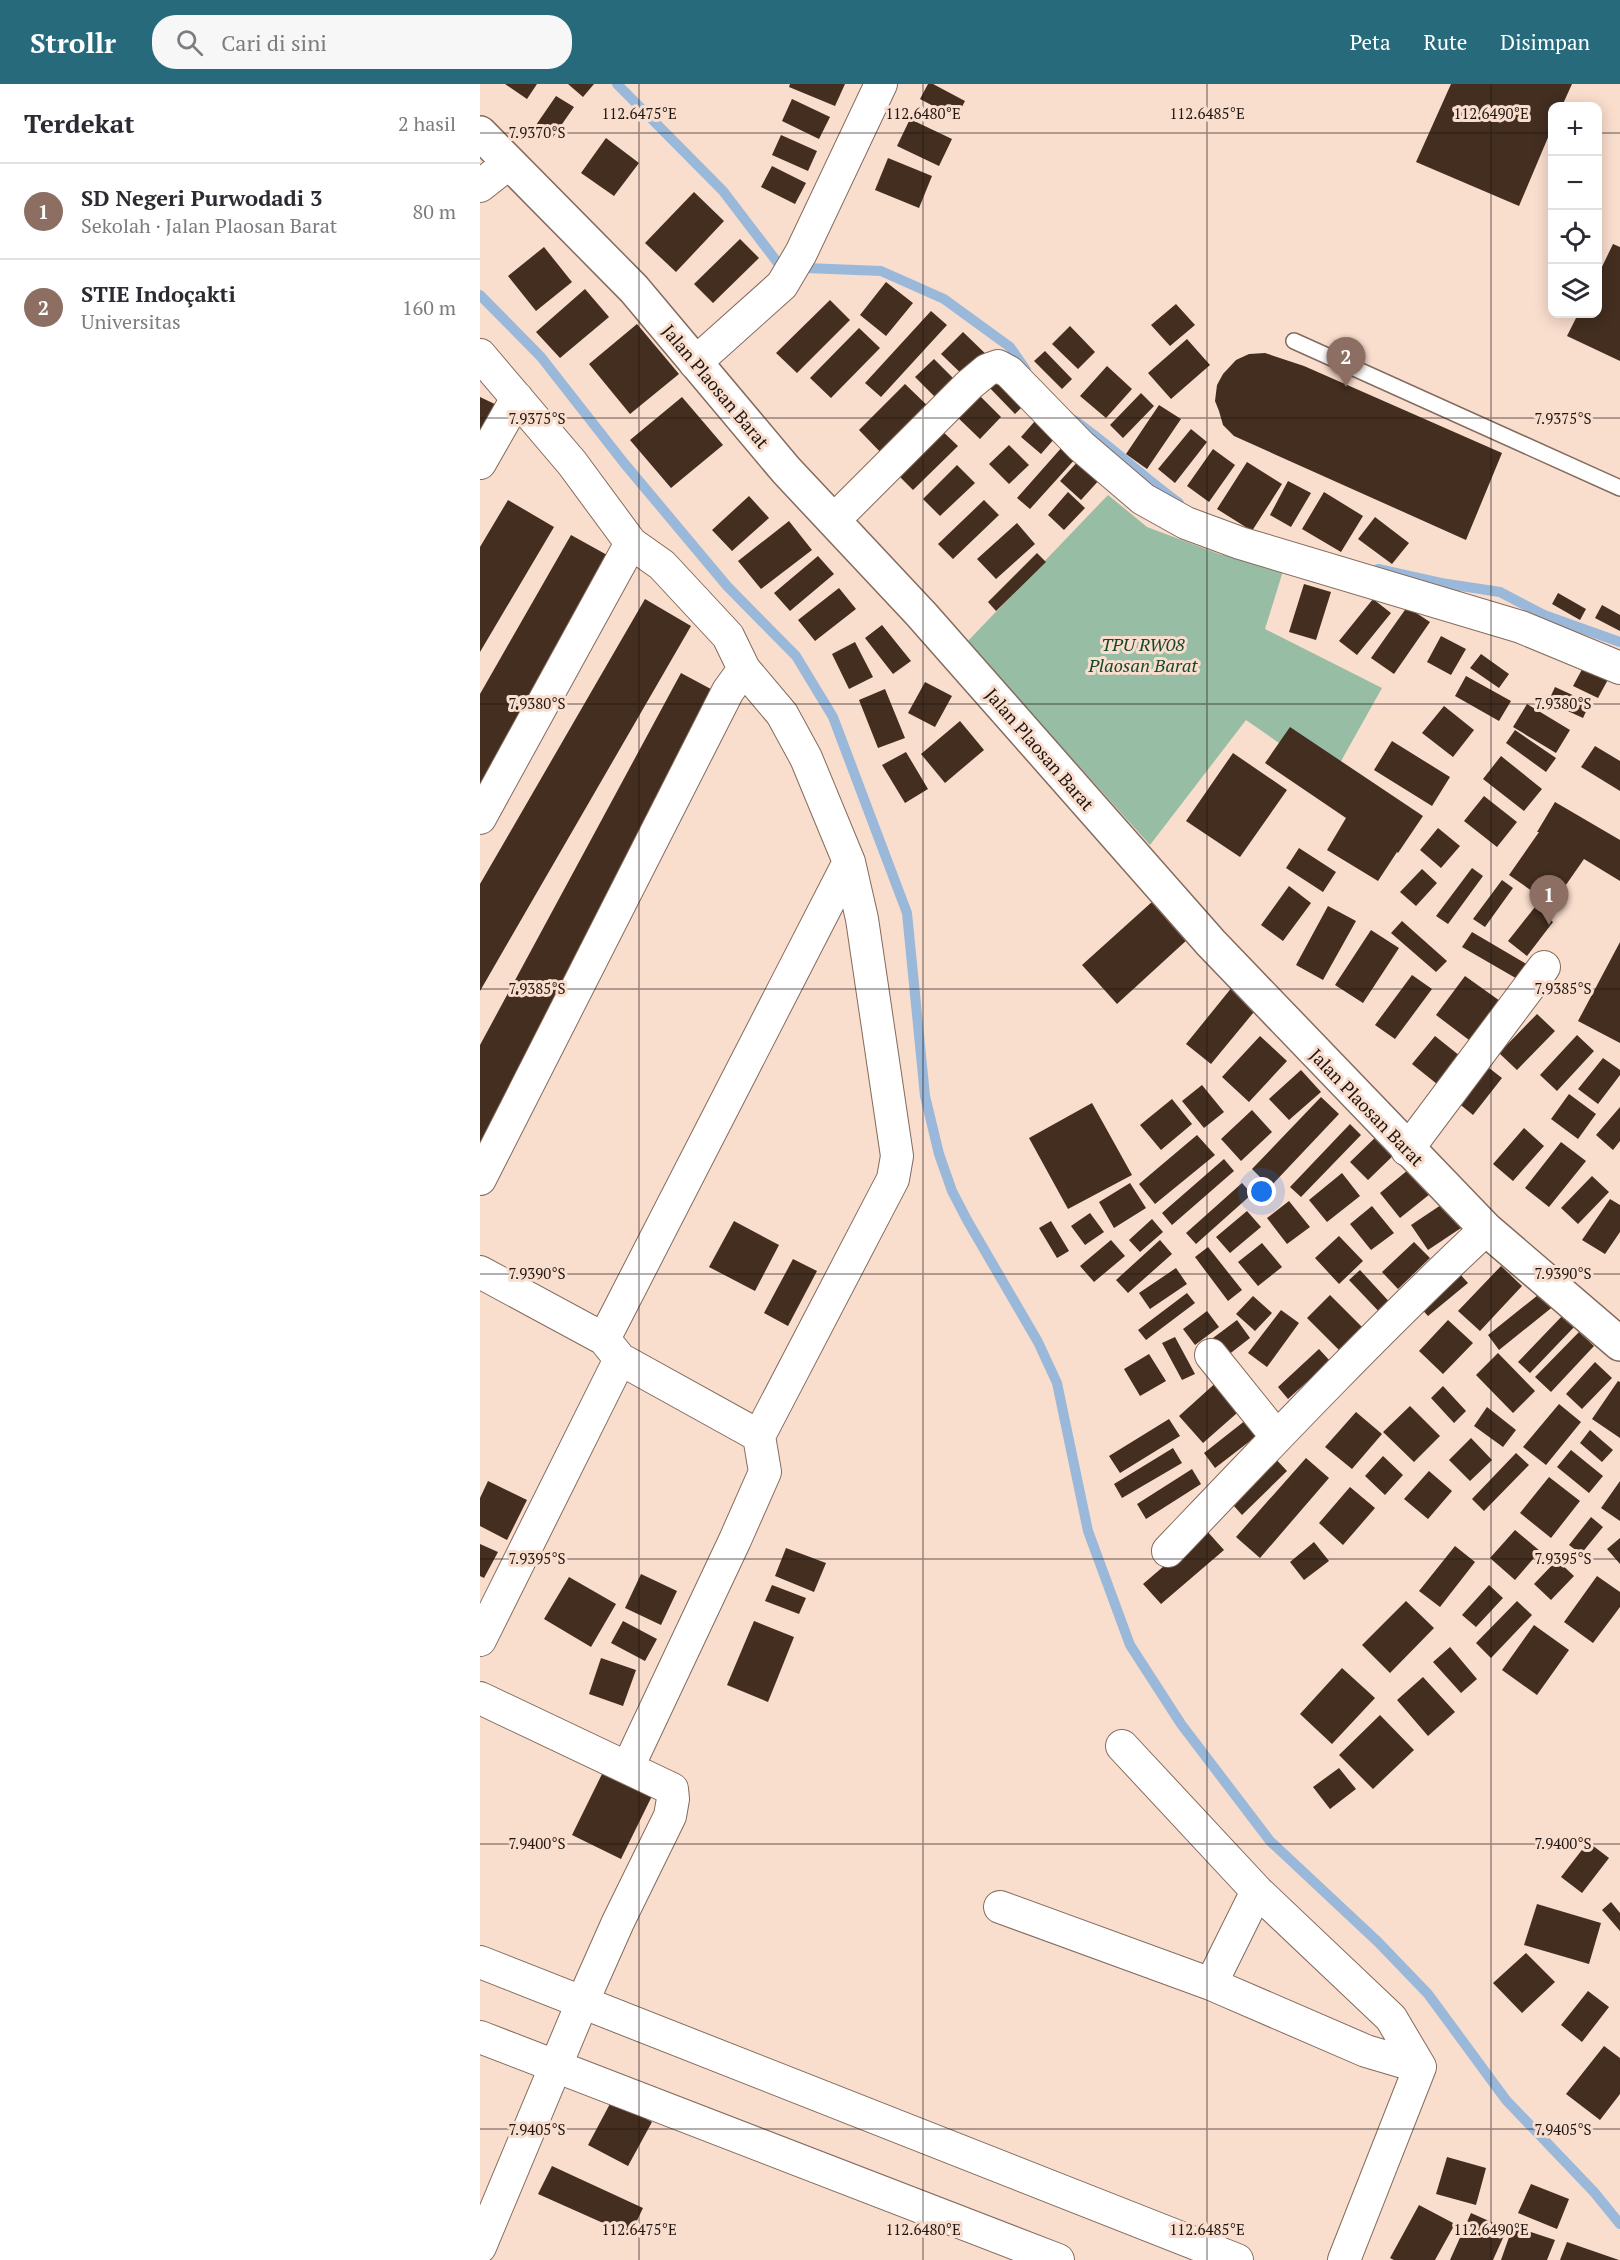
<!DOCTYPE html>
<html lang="id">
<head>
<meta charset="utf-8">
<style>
  body { margin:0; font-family:"PT Serif",serif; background:#f7f7f7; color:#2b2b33 }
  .controls { position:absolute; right:18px; top:18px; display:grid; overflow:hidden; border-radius:12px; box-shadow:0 3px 15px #0003 }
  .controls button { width:54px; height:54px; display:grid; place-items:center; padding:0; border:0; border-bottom:2px solid #e1e1e2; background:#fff; color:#2b2b33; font:30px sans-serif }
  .you { position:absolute; left:782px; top:1108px; width:21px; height:21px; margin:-15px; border:4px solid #fff; border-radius:50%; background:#1a73e8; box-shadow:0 0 0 9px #1a73e833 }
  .badge { display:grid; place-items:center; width:39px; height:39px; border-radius:50%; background:#266a7b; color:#fff; font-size:20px; font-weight:700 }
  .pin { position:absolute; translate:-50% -50px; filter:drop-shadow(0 2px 3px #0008) }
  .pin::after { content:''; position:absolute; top:32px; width:21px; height:18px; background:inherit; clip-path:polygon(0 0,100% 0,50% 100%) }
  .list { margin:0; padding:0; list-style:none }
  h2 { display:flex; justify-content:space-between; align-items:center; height:78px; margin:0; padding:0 24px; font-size:26px }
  h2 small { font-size:20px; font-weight:400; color:#7c7c81 }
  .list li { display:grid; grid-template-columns:39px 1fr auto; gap:18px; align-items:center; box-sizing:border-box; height:96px; padding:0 24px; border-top:2px solid #e1e1e2 }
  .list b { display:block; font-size:22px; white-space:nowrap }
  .list p { margin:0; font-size:20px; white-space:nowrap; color:#7c7c81 }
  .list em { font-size:20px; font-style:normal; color:#7c7c81 }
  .icon { flex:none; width:33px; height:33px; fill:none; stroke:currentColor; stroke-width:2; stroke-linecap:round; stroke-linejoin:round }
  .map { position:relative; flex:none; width:1140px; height:2176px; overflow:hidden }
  header { display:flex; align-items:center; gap:36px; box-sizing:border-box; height:84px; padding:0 30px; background:#266a7b; color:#fff }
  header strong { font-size:28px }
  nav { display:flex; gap:33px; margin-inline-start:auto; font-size:21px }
  .search { width:420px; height:54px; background:#f7f7f7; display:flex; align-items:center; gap:15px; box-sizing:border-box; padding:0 21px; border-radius:24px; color:#7c7c81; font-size:22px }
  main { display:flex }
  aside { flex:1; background:#fff }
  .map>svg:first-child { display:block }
  .green { fill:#97bda4 }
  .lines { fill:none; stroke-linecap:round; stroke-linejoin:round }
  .stream { stroke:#99b8da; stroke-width:10 }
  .building { fill:#432e20 }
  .service-casing { stroke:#846b5d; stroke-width:18 }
  .minor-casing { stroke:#846b5d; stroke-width:34 }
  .tertiary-casing { stroke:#846b5d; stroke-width:36 }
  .service { stroke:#fff; stroke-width:15 }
  .minor { stroke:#fff; stroke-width:32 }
  .tertiary { stroke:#fff; stroke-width:33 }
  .ticks { fill:none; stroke:#201611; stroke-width:1.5; stroke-opacity:0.45 }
  .labels { text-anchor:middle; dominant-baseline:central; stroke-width:6; stroke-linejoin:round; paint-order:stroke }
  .street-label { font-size:18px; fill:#201611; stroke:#f9ddcd }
  .park-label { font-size:18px; font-style:italic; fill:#14472c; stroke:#f9ddcd }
  .ticks-label { font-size:15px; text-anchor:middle; fill:#201611; stroke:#f9ddcd; stroke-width:6; stroke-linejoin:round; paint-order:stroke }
</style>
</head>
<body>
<header>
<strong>Strollr</strong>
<div class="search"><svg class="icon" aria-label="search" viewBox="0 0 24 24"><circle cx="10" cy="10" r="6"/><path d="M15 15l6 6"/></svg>Cari di sini</div>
<nav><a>Peta</a><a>Rute</a><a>Disimpan</a></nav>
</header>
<main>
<aside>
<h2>Terdekat<small>2 hasil</small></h2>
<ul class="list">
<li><span class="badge" style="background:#8d6e63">1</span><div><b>SD Negeri Purwodadi 3</b><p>Sekolah · Jalan Plaosan Barat</p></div><em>80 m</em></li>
<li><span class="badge" style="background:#8d6e63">2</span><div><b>STIE Indoçakti</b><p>Universitas</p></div><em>160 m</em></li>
</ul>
</aside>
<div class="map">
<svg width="1140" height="2176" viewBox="0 0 1140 2176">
  <rect width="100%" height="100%" fill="#f9ddcd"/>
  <path class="green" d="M628 411 667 443 739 470 803 487 785 545 902 604 851 695 766 636 670 761 487 558Z"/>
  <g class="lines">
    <path class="stream" d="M137 0 243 107 301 183 401 187 464 215 530 263 546 286
      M0 211 61 273 144 379 247 502 316 572 353 633 427 829 445 1012 459 1070 472 1107 487 1136 558 1258 577 1299 608 1447 650 1561 701 1640 790 1757 898 1858 948 1910 1026 2016 1114 2108 1140 2140
      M594 336C631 362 663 393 699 419
      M898 485 961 499 1020 508 1064 531 1140 558"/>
  </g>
  <path class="building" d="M25 0H57L47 15Z
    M88 0H114L103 13Z
    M310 0H365L355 22 309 3Z
    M448 0H453L485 17 476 34 440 15Z
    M971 0H1092L1082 22H1072V44L1039 122 936 78Z
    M76 12 94 23 73 53 56 41Z
    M312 15 350 33 339 55 302 37Z
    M430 35 472 55 459 82 417 62Z
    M301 51 337 67 328 87 292 71Z
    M126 54 159 79 134 112 101 89Z
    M408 74 452 92 439 124 395 106Z
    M292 82 326 99 315 120 281 103Z
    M214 108 244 137 196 188 165 159Z
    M260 155 279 174 233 219 214 200Z
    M1133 160 1140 163V277L1087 252 1098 230H1118V191Z
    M64 163 92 198 56 227 28 192Z
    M406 198 433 219 406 252 380 231Z
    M105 205 129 233 80 274 56 248Z
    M350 216 370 236 317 289 296 269Z
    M696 220 715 241 690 262 671 241Z
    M451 227 467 241 401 313 385 299Z
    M157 240 199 290 150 330 109 280Z
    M590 242 615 268 598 285 572 260Z
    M379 244 400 264 351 314 330 294Z
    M483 248 510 274 488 296 461 270Z
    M707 255 730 281 691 315 668 289Z
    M565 267 592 295 582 305 554 277Z
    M785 269 824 282 1022 369 986 456 754 352 743 341 739 327 735 317 737 301 743 290 756 276 769 270Z
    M454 275 480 301 461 319 435 293Z
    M627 282 652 305 626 334 600 312Z
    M517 285 549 316 535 330 504 298Z
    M425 300 453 327 406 374 379 346Z
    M495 307 521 333 500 355 473 329Z
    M661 309 674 322 643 354 630 341Z
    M0 313 21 323 0 364Z
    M202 313 243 361 191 404 150 356Z
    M679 321 701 335 667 385 646 370Z
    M562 329 582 346 561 370 541 353Z
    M458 343 478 362 433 406 414 387Z
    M711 345 727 358 695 399 678 385Z
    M529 361 549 381 529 400 509 380Z
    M583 362 596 374 550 425 537 414Z
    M733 365 755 381 729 418 707 402Z
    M600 375 621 394 601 416 580 397Z
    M767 378 802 400 772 447 737 425Z
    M477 381 495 399 460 432 443 415Z
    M808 397 831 409 811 443 790 431Z
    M588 408 605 424 584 446 568 431Z
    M844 408 883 432 861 468 822 445Z
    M269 412 289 434 252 467 232 446Z
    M28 416 74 443 0 568V463Z
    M504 416 519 431 473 475 458 460Z
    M895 433 929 459 912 480 878 455Z
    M309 437 332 466 281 505 258 477Z
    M537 439 555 460 516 495 497 475Z
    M91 451 138 477 0 720V610Z
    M557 469 566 478 516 527 508 518Z
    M338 472 354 490 310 527 294 509Z
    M824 500 851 508 836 556 809 548Z
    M359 504 376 525 335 557 318 536Z
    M1078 509 1106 525 1100 536 1072 520Z
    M165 515 211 542 0 907V800Z
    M893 515 911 529 877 571 859 557Z
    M1122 521 1140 531V547L1115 534Z
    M927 523 950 538 914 590 891 574Z
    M402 541 431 577 413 590 385 554Z
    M961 552 986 565 971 591 947 578Z
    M375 558 393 593 369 605 352 570Z
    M1001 570 1029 590 1019 604 990 584Z
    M1106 578 1131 590 1118 614 1093 602Z
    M201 589 242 611 0 1059V961Z
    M986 592 1031 617 1019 637 975 612Z
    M445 598 472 612 455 643 428 629Z
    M1075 603 1110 619 1103 634 1068 618Z
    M405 605 425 654 398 664 379 616Z
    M1047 620 1090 646 1076 669 1033 643Z
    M964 622 994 646 973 673 942 649Z
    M480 637 504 666 465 699 441 670Z
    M810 643 943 732 918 769 917 768 898 797 847 766 866 734 785 679Z
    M1035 646 1076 674 1066 688 1026 659Z
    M912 657 970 693 952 722 894 686Z
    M1115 662 1140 677V707L1101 683Z
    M426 668 448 705 425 719 402 681Z
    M753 669 807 706 760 773 706 737Z
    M1021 672 1062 705 1044 727 1003 695Z
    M1004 712 1037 738 1017 763 984 737Z
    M1075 718 1140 756V797L1104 775 1072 821 1029 791 1059 748H1057Z
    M958 744 980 762 961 784 940 766Z
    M819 764 856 788 843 808 806 784Z
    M992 784 1003 792 968 840 956 832Z
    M942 785 957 799 936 822 920 808Z
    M1022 796 1033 804 1005 843 993 835Z
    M809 802 831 819 803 857 781 841Z
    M673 817 708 855 637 920 602 881Z
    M848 822 876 837 843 896 816 881Z
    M1055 823 1073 838 1047 872 1028 857Z
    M922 837 967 877 956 888 911 849Z
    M891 846 919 864 883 919 855 901Z
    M992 848 1055 885 1046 900 982 863Z
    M1140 858V959L1098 937Z
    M932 891 952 905 915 955 895 941Z
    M985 892 1027 922 997 962 956 931Z
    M753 902 778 923 731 980 706 960Z
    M1057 930 1075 947 1037 986 1019 969Z
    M1097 951 1114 967 1077 1007 1060 991Z
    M780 952 807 977 769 1018 742 993Z
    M955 952 980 972 957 1000 932 980Z
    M1123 974 1140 986V991L1118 1020 1098 1005Z
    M1000 977 1022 994 993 1031 971 1013Z
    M821 986 841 1008 809 1036 789 1015Z
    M722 1001 744 1028 724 1044 702 1017Z
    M1089 1010 1116 1030 1098 1055 1071 1035Z
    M841 1013 859 1030 790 1103 772 1085Z
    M692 1015 712 1040 681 1066 660 1041Z
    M612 1019 652 1091 588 1125 549 1054Z
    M1140 1023V1057L1133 1066 1116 1051Z
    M772 1026 792 1048 761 1077 741 1055Z
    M870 1040 881 1051 821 1113 810 1103Z
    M1044 1044 1064 1062 1033 1097 1013 1080Z
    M901 1048 919 1066 888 1096 870 1078Z
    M717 1051 735 1071 675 1120 659 1100Z
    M1081 1058 1106 1077 1069 1123 1045 1104Z
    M744 1075 754 1087 692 1141 682 1129Z
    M934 1081 955 1106 920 1134 900 1109Z
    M862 1089 880 1112 847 1138 829 1116Z
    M1112 1092 1129 1108 1098 1140 1081 1124Z
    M650 1099 666 1124 634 1144 619 1118Z
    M762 1099 772 1110 716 1160 706 1149Z
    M1130 1115 1140 1121V1148L1125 1170 1102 1156Z
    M809 1117 830 1143 807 1160 787 1134Z
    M964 1119 981 1144 948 1166 931 1141Z
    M892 1122 914 1149 891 1166 870 1140Z
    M767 1127 781 1143 750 1169 736 1153Z
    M610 1129 624 1148 605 1161 591 1142Z
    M672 1135 683 1148 660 1168 649 1156Z
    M254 1137 299 1161 275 1207 229 1183Z
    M571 1137 589 1167 577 1174 559 1144Z
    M859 1152 883 1177 859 1200 835 1174Z
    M631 1156 645 1172 614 1198 600 1182Z
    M680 1156 692 1170 648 1209 636 1196Z
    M934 1158 950 1174 918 1205 902 1188Z
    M782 1159 802 1183 778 1202 758 1178Z
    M728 1163 762 1206 748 1217 715 1173Z
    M313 1175 337 1187 308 1242 284 1229Z
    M1021 1182 1042 1202 1000 1247 978 1227Z
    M696 1184 707 1200 670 1225 659 1209Z
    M880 1186 915 1224 905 1234 869 1196Z
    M979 1189 988 1199 948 1232 939 1222Z
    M1063 1207 1075 1221 1019 1266 1008 1251Z
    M707 1209 715 1219 666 1256 658 1246Z
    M850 1211 887 1248 864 1271 827 1234Z
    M773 1212 792 1229 775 1247 756 1230Z
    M801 1226 819 1239 787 1283 768 1269Z
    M727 1227 739 1243 715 1261 703 1245Z
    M1084 1230 1096 1241 1050 1289 1038 1278Z
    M757 1236 770 1254 743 1275 729 1257Z
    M968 1236 993 1259 963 1290 939 1267Z
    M1099 1248 1114 1262 1071 1308 1055 1293Z
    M695 1253 715 1290 702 1296 682 1259Z
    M839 1265 850 1277 808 1315 798 1303Z
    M1018 1269 1055 1307 1033 1329 996 1291Z
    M669 1270 686 1297 660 1312 644 1285Z
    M1115 1278 1132 1294 1102 1325 1086 1310Z
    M740 1295 765 1322 723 1359 699 1332Z
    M1138 1297 1140 1298V1354L1112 1335Z
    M963 1302 986 1327 974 1339 951 1314Z
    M1079 1320 1101 1338 1066 1381 1043 1363Z
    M930 1322 960 1352 934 1378 903 1348Z
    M1007 1323 1036 1346 1023 1363 994 1342Z
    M876 1328 902 1350 872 1385 845 1363Z
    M771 1332 783 1347 735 1384 724 1369Z
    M689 1335 700 1352 640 1389 629 1372Z
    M1110 1346 1133 1366 1122 1378 1100 1359Z
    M991 1354 1012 1376 990 1397 969 1376Z
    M693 1364 702 1379 642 1414 634 1400Z
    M1091 1366 1123 1392 1109 1409 1077 1383Z
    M1036 1369 1049 1381 1004 1427 992 1415Z
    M791 1370 807 1387 762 1431 746 1413Z
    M903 1372 923 1391 905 1411 885 1392Z
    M826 1374 849 1394 780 1474 756 1453Z
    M712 1385 721 1400 666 1435 657 1420Z
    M949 1387 972 1407 948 1435 924 1415Z
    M1069 1393 1100 1417 1071 1454 1040 1429Z
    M8 1397 47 1416 27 1456 0 1442V1414Z
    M1140 1397V1437L1121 1424Z
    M870 1403 895 1424 863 1461 839 1439Z
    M1111 1433 1123 1443 1101 1470 1089 1461Z
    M726 1446 744 1466 681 1520 663 1500Z
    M1035 1446 1060 1467 1035 1496 1010 1474Z
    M1140 1454V1480L1127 1465Z
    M834 1458 849 1477 824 1496 810 1478Z
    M0 1460 18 1468 4 1494 0 1492Z
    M975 1462 995 1478 960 1523 939 1507Z
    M306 1464 346 1479 334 1508 295 1492Z
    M1077 1476 1094 1492 1071 1516 1054 1500Z
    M161 1490 197 1507 181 1541 145 1524Z
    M1117 1492 1140 1508V1523L1113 1559 1084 1538Z
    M89 1493 136 1520 111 1563 64 1535Z
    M292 1501 326 1514 319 1530 285 1517Z
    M1009 1501 1023 1514 996 1543 982 1531Z
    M926 1517 954 1544 910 1589 882 1561Z
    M1037 1517 1052 1531 1011 1574 996 1559Z
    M143 1537 177 1555 165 1577 131 1559Z
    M274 1537 314 1553 288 1618 247 1601Z
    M1054 1541 1089 1566 1057 1611 1022 1586Z
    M970 1563 997 1595 981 1609 953 1578Z
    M121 1574 156 1586 143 1622 109 1610Z
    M862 1584 895 1614 852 1660 820 1630Z
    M943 1593 975 1628 948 1652 917 1616Z
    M900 1631 934 1666 893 1705 859 1671Z
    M859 1684 876 1705 850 1725 833 1703Z
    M123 1688 172 1712 141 1775 92 1751Z
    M1108 1758 1129 1774 1102 1809 1081 1793Z
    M1131 1818 1140 1829V1847L1122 1826Z
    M1057 1820 1121 1839 1109 1880 1044 1861Z
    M1046 1869 1075 1898 1042 1929 1013 1899Z
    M1108 1907 1129 1923 1102 1958 1081 1941Z
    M1124 1962 1140 1974V2010L1120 2036 1086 2010Z
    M132 2016 172 2038 148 2082 108 2061Z
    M967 2073 1006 2084 996 2121 956 2110Z
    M72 2082 163 2124 150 2151 58 2110Z
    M1051 2100 1089 2115 1077 2145 1038 2129Z
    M939 2121 975 2140 955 2176H914L910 2174Z
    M991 2129 1027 2145 1013 2176H970Z
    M1033 2142 1075 2156 1067 2176H1021Z
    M1087 2158 1139 2176H1080Z"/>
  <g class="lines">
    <defs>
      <path id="service" d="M814 257 1140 404"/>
      <path id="minor" d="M0 102 29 79
        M0 271 92 379 151 459 182 481 248 552 264 585 302 630 326 674 369 778 382 835 417 1072 413 1095 279 1352 285 1388 255 1456 148 1683
        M215 279 302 201 321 169 401 0
        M0 379 37 314
        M354 436 489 301 507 286 518 282 529 288 601 362 663 415 706 439 760 459 1041 543 1140 584
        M0 734 151 459
        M927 1066 1064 883
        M0 1095 248 607 264 585
        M0 1188 124 1255 140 1275 279 1352
        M124 1255 369 778
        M731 1271 797 1353
        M688 1467C792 1358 896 1248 1006 1145
        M0 1556 140 1275
        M0 1614 192 1705 193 1715 190 1732 138 1838 102 1919 0 2163
        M642 1662 777 1807 911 1934 940 1983
        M520 1823 731 1900 886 1967 940 1983
        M0 1878 757 2176
        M731 1900 777 1807
        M0 1953 578 2176
        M864 2176 940 1983"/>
      <path id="tertiary" d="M0 49 154 205 306 386 441 530 731 859 1006 1145 1140 1260"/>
    </defs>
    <use href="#service" class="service-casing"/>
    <use href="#minor" class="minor-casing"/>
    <use href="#tertiary" class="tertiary-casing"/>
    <use href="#service" class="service"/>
    <use href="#minor" class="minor"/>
    <use href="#tertiary" class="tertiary"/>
  </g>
  <path class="ticks" d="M159 0V2176M443 0V2176M727 0V2176M1011 0V2176M0 49H1072M1118 49H1140M0 334H1140M0 620H1140M0 905H1140M0 1190H1140M0 1475H1140M0 1760H1140M0 2045H1140"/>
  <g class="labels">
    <g class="street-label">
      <text transform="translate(236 302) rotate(50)">Jalan Plaosan Barat</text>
      <text transform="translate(560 665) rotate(49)">Jalan Plaosan Barat</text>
      <text transform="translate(887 1023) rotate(46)">Jalan Plaosan Barat</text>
    </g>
    <g class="park-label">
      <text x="663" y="560">TPU RW08<tspan x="663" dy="21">Plaosan Barat</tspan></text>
    </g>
  </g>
  <g class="ticks-label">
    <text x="159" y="35">112.6475°E</text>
    <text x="443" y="35">112.6480°E</text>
    <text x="727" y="35">112.6485°E</text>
    <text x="1011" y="35">112.6490°E</text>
    <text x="57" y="54">7.9370°S</text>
    <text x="57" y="340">7.9375°S</text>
    <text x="1083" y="340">7.9375°S</text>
    <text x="57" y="625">7.9380°S</text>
    <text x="1083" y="625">7.9380°S</text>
    <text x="57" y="910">7.9385°S</text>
    <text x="1083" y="910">7.9385°S</text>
    <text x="57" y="1195">7.9390°S</text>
    <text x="1083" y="1195">7.9390°S</text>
    <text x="57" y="1480">7.9395°S</text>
    <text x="1083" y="1480">7.9395°S</text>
    <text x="57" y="1765">7.9400°S</text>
    <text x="1083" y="1765">7.9400°S</text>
    <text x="57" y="2051">7.9405°S</text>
    <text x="1083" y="2051">7.9405°S</text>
    <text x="159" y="2151">112.6475°E</text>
    <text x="443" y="2151">112.6480°E</text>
    <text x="727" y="2151">112.6485°E</text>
    <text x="1011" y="2151">112.6490°E</text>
  </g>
</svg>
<div class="controls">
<button>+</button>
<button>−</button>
<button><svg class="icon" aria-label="locate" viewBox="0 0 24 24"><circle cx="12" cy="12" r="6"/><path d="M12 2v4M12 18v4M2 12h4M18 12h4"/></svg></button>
<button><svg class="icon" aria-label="layers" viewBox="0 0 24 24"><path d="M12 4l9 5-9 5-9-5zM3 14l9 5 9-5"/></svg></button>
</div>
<div class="you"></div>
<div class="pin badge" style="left:1069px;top:841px;background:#8d6e63">1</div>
<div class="pin badge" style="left:866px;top:303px;background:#8d6e63">2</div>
</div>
</main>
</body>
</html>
